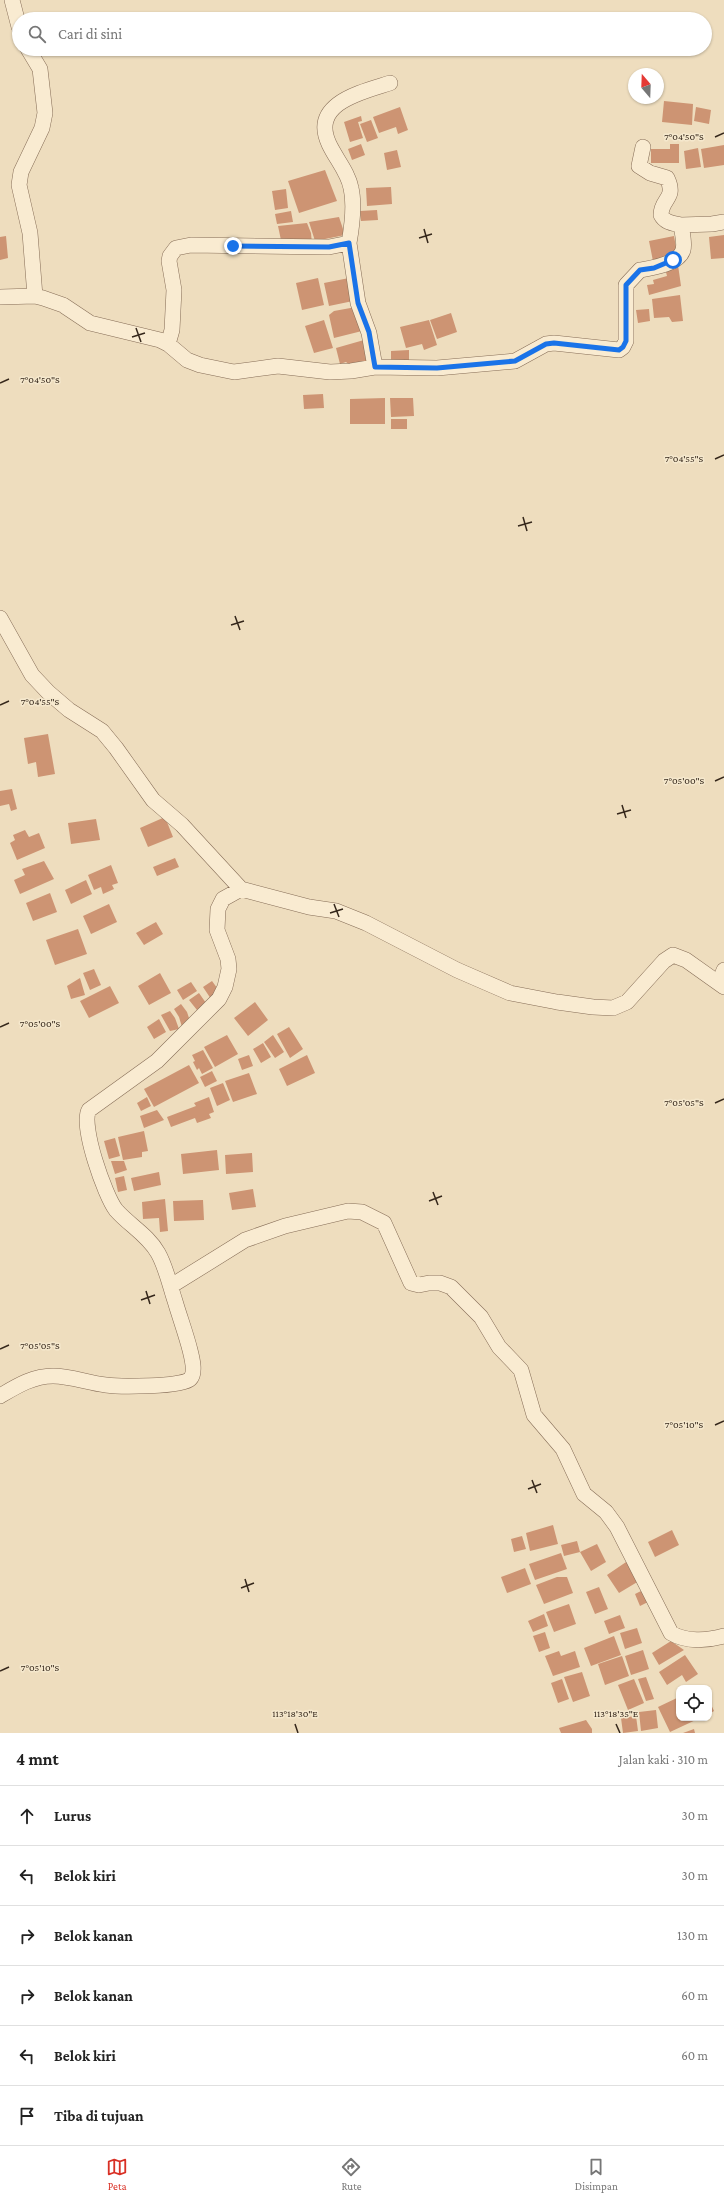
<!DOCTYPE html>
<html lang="id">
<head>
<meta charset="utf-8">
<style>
  body { margin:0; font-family:"Crimson Pro",serif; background:#f2f2f2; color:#222 }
  .controls { position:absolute; right:12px; bottom:12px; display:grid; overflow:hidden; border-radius:8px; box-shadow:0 1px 3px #0004 }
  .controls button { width:36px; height:36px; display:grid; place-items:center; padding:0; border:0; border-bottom:1px solid #e0e0e0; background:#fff; color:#222; font:20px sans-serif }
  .compass { position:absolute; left:628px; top:68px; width:36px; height:36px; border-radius:50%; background:#fff; box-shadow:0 1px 3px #0004; rotate:341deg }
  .stop { position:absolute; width:12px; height:12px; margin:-9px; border:3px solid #1a73e8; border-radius:50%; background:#fff }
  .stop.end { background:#1a73e8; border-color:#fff; box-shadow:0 1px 4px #0008 }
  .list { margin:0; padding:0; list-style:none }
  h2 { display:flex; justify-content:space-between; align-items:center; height:52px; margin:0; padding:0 16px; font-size:17px }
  h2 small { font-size:13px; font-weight:400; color:#767676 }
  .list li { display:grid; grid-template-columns:26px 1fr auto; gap:12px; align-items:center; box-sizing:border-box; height:60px; padding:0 16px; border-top:1px solid #e0e0e0 }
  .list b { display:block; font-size:15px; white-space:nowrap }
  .list em { font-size:13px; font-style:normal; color:#767676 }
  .icon { flex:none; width:22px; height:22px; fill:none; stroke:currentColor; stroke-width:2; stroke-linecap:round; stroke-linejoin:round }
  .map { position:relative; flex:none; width:724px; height:1733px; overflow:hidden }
  .search { position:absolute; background:#fff; box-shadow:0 1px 3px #0004; left:12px; right:12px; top:12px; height:44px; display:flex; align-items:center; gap:10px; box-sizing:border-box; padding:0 14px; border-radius:22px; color:#767676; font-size:15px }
  .sheet { height:412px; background:#fff }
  nav { display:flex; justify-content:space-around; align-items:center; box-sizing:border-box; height:56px; border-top:1px solid #e0e0e0; background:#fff; font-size:11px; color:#767676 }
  nav a { display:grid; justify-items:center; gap:2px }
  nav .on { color:#d93025 }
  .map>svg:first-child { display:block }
  .building { fill:#cd9473 }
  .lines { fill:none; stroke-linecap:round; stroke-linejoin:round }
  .street-casing { stroke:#866d57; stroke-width:16 }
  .street { stroke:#f9ebd1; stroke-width:15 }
  .route { stroke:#1a73e8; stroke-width:5 }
  .ticks { fill:none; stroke:#35271b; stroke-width:1.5 }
  .ticks-label { font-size:10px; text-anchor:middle; fill:#35271b; stroke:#f5e8cd; stroke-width:3; stroke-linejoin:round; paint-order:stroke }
</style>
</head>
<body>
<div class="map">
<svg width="724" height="1733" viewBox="0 0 724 1733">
  <rect width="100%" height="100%" fill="#eeddbe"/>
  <path class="building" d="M664 101 693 104 692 125 662 122Z
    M400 107 408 130 398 134 396 127 379 133 373 117Z
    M696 107 711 110 709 124 694 121Z
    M361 116 362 121 358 122 363 138 350 142 344 122Z
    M371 120 378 138 367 142 360 124Z
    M361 144 365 155 352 160 348 149Z
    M670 144H679V163H651V149H670Z
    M724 145V165L704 168 701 149Z
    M698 148 701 167 686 169 684 151Z
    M397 150 401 167 387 170 384 153Z
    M325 170 337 201 299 213 288 181Z
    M391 187 392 204 367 206 366 188Z
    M286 189 288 208 275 210 272 191Z
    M377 210 378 220 361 221 360 211Z
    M291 211 293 222 277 224 275 214Z
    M339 217 345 235 315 241 309 222Z
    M307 223 311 233 312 244 282 245 278 226Z
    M724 235V258L711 259 709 237Z
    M6 236 8 258 0 260V237Z
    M674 236 677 253 653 261 649 241Z
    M678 265 681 286 649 295 647 285 654 284 653 280 667 276 665 268Z
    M318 278 324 305 302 310 296 283Z
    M349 278 353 301 329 306 324 283Z
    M680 295 683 321 672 322 669 317 654 318 652 299Z
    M356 307 362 331 334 338 329 315 334 311Z
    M649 309 650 321 638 323 636 310Z
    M451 313 457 332 437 339 430 320Z
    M324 320 333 348 314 353 305 326Z
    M429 320 437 345 424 350 422 344 406 348 400 327Z
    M364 340 372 361 352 367 346 362 340 364 336 348Z
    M409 350V362H391V351Z
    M323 394 324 408 304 409 303 395Z
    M385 398V424H350V399Z
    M390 398H413L414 416 391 417Z
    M391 419H407V429H391Z
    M48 734 55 774 38 777 36 762 28 764 24 738Z
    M12 789 17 809 11 811 9 804 0 806V791Z
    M165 817 173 837 148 847 140 828Z
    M96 819 100 840 71 844 68 823Z
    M25 830 29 837 39 833 45 848 17 860 10 843 15 840 13 835Z
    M175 858 179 867 157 876 153 867Z
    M44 861 54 879 20 894 14 880 25 875 22 869Z
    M111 865 118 883 112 885 114 889 103 894 101 887 94 890 88 875Z
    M86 880 92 894 71 904 65 890Z
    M50 893 57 912 33 921 26 903Z
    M109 904 117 922 91 934 83 916Z
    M156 922 163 934 144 945 136 933Z
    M78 929 87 954 55 965 46 940Z
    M94 969 101 985 90 990 83 973Z
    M160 973 171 993 149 1005 138 986Z
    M80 978 85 995 71 999 67 986Z
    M212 981 220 992 211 999 203 987Z
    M191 982 197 991 183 1000 177 990Z
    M110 986 119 1003 89 1018 80 1001Z
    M199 993 206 1003 197 1010 189 1000Z
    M255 1002 268 1020 248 1036 234 1018Z
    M181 1004 187 1012 190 1021 182 1027 179 1017 174 1009Z
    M170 1011 175 1018 179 1029 170 1031 161 1015Z
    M159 1019 166 1032 154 1039 147 1027Z
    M289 1027 303 1049 290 1058 277 1034Z
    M227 1035 238 1054 215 1067 204 1047Z
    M273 1035 284 1052 275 1058 264 1042Z
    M263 1043 271 1057 261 1063 253 1049Z
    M203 1050 213 1068 202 1074 199 1068 197 1070 193 1062 195 1061 192 1055Z
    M249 1055 253 1066 242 1070 238 1059Z
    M307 1055 315 1073 287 1086 279 1069Z
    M189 1065 199 1083 154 1107 144 1089Z
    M212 1071 217 1081 205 1087 200 1077Z
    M249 1073 257 1094 233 1102 225 1081Z
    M223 1083 230 1100 217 1106 210 1088Z
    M147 1097 151 1106 141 1111 137 1103Z
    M209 1097 214 1112 209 1114 211 1118 197 1123 195 1118 171 1127 167 1117 196 1106 194 1103Z
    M157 1110 164 1120 144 1128 140 1116Z
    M144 1131 148 1151 142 1152V1157L123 1160 118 1137Z
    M115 1138 120 1156 109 1159 104 1141Z
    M217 1150 219 1170 183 1174 181 1154Z
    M252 1153 253 1172 226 1174 225 1155Z
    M111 1161H124L127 1170 115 1174Z
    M159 1172 161 1185 134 1191 131 1178Z
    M124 1176 127 1190 118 1192 115 1178Z
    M253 1189 256 1207 232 1210 229 1193Z
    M165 1199 168 1231 160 1232 159 1218 143 1219 142 1202Z
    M203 1200 204 1220 174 1221 173 1201Z
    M553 1525 558 1544 530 1551 526 1533Z
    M672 1530 679 1545 655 1557 648 1542Z
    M522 1536 526 1549 514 1552 511 1539Z
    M577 1541 580 1552 597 1544 606 1562 591 1571 580 1552 564 1556 561 1545Z
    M561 1553 567 1569 535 1580 529 1564Z
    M629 1560 639 1581 619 1593 607 1575Z
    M525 1568 531 1584 507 1593 501 1577Z
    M557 1577H567L573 1593 544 1604 536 1585Z
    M599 1587 608 1609 595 1614 586 1592Z
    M645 1589 650 1601 640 1606 635 1594Z
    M569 1604 576 1624 554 1632 546 1612Z
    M544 1614 548 1626 533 1632 528 1621Z
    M620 1615 625 1628 609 1634 604 1621Z
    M637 1628 642 1643 625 1649 620 1633Z
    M545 1632 550 1648 539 1652 533 1636Z
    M614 1636 621 1655 591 1666 584 1648Z
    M671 1641 684 1650 659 1665 652 1653Z
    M643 1650 649 1669 631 1675 625 1656Z
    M559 1651 561 1656 575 1651 580 1667 553 1676 545 1656Z
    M685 1655 698 1674 686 1682 682 1675 667 1685 659 1672Z
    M622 1656 629 1676 605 1685 598 1664Z
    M582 1672 590 1696 573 1702 564 1677Z
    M646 1677 654 1699 646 1701 638 1679Z
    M562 1679 569 1699 558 1703 551 1683Z
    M634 1679 644 1703 628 1710 618 1685Z
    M679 1697V1718H700L670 1732 658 1707Z
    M709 1700 714 1711 709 1714Z
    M656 1710 658 1728 641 1731 639 1712Z
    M636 1716 638 1731 623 1733 621 1718Z
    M586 1720 592 1729V1733H561L559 1728Z
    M694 1729 695 1733H683Z"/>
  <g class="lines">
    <defs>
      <path id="street" d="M12 0 19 27
        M28 49 40 69 45 113 42 128 21 172 19 185 30 233 35 296
        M681 225 712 224 724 222
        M349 243 358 303 369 333 375 367
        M0 297 35 296 43 298 63 305 90 323 160 340 168 344 187 360 200 365 234 372 278 366 330 372 351 371 375 367 437 368 515 361 546 344 554 343 619 350 623 347 626 341V285L640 270C652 268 679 264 683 250 685 243 682 232 681 225 673 223 665 223 661 215 661 198 677 199 667 178L650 173 639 166 643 147
        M168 344 172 330 174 290 169 261 170 256 176 248 191 245 329 247 349 243C352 226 355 205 351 188 348 172 336 159 329 144 310 103 362 92 390 83
        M0 618 32 675 48 692 69 710 102 731 116 748 153 800 182 825 241 889 309 907 336 911 366 923 457 970 510 993 557 1002 593 1007 613 1008 627 1002 664 961 673 955 686 960 724 987
        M719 983 724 970
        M171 1286 245 1240 285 1226 348 1211 362 1212 384 1223 411 1283 419 1285 429 1283H440L451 1287 481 1317 499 1347 521 1370 534 1415 563 1449 584 1494 606 1512 617 1527 671 1633C686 1642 707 1641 724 1636
        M0 1396C17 1386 33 1376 53 1376 71 1376 88 1383 106 1385 119 1387 182 1387 190 1379 196 1373 192 1358 190 1350 186 1334 180 1318 175 1301 170 1286 166 1267 158 1253 148 1235 129 1225 116 1210 105 1196 80 1125 89 1110L157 1061 219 999 225 987 229 969 228 959 217 930 218 909 223 899 241 889"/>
    </defs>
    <use href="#street" class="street-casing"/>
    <use href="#street" class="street"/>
  </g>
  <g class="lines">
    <path class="route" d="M233 246 329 247 349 243 358 303 369 332 375 367 437 368 515 361 546 344 554 343 619 350 623 347 626 341V285L640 270 654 268 673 260"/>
  </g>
  <path class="ticks" d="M715 137 724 133M424 229 428 243M419 238 432 234M136 328 141 342M132 337 145 333M0 383 9 379M715 459 724 455M523 517 527 531M518 526 532 522M235 616 240 630M231 625 244 621M0 705 9 701M715 781 724 777M622 805 626 818M617 814 631 810M334 904 339 917M330 913 343 909M0 1027 9 1023M715 1103 724 1099M433 1192 438 1205M429 1201 442 1196M146 1291 150 1304M141 1300 155 1295M0 1349 9 1345M715 1425 724 1421M532 1480 537 1493M528 1489 541 1484M245 1579 249 1592M241 1588 254 1583M0 1671 9 1667M295 1724 298 1733M616 1724 620 1733"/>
  <g class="ticks-label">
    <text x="684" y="140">7°04'50"S</text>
    <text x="40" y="383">7°04'50"S</text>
    <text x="684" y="462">7°04'55"S</text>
    <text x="40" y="705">7°04'55"S</text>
    <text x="684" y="784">7°05'00"S</text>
    <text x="40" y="1027">7°05'00"S</text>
    <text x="684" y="1106">7°05'05"S</text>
    <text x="40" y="1349">7°05'05"S</text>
    <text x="684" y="1428">7°05'10"S</text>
    <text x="40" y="1671">7°05'10"S</text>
    <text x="295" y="1717">113°18'30"E</text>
    <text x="616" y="1717">113°18'35"E</text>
  </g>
</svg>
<div class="controls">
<button><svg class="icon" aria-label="locate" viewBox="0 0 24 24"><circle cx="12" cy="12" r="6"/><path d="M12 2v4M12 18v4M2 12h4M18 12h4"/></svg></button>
</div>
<svg class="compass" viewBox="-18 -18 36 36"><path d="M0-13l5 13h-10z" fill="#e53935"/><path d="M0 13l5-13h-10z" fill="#767676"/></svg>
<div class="stop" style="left:673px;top:260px"></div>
<div class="stop end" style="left:233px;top:246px"></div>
<div class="search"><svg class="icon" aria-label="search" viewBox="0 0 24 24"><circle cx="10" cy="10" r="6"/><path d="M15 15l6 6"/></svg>Cari di sini</div>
</div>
<section class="sheet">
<h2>4 mnt<small>Jalan kaki · 310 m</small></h2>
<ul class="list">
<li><svg class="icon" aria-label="ahead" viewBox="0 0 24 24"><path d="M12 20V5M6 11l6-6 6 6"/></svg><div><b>Lurus</b></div><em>30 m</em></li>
<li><svg class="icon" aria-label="left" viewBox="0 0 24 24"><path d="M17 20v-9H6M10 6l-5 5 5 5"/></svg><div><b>Belok kiri</b></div><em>30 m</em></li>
<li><svg class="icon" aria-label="right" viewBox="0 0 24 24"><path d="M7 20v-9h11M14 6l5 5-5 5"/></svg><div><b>Belok kanan</b></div><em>130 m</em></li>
<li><svg class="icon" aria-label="right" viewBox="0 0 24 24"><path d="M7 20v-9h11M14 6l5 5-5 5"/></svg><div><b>Belok kanan</b></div><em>60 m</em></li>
<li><svg class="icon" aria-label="left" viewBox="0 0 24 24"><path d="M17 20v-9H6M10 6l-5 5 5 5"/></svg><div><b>Belok kiri</b></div><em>60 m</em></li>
<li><svg class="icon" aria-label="arrive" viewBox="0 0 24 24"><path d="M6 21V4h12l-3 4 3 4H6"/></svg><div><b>Tiba di tujuan</b></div></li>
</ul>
</section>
<nav>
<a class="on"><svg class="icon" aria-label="map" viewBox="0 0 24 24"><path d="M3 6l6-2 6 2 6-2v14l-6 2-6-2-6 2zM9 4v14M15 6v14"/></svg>Peta</a>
<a><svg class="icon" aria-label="directions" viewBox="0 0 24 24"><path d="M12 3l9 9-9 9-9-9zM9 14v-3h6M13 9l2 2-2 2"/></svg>Rute</a>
<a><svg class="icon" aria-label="saved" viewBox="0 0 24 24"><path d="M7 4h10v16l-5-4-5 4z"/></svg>Disimpan</a>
</nav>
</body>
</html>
